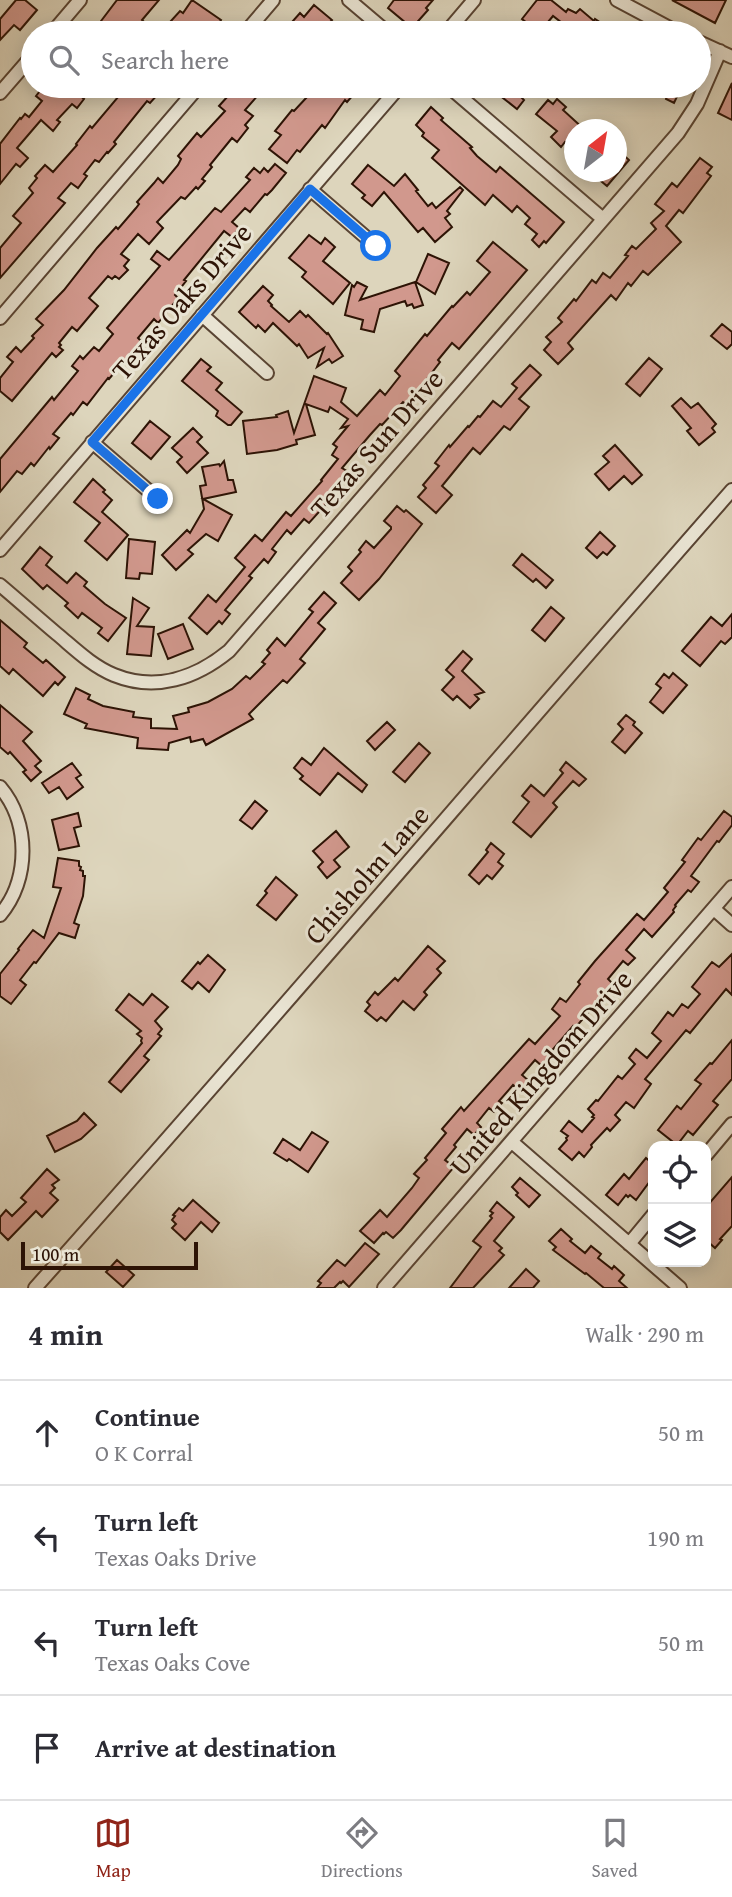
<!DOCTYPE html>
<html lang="en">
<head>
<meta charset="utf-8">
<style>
  body { margin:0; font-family:"Gentium Book Plus",serif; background:#f2f2f3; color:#2b2b33 }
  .controls { position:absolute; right:21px; bottom:21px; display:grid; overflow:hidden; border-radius:14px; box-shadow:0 4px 18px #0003 }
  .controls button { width:63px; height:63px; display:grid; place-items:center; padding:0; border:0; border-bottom:2px solid #e1e1e2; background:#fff; color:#2b2b33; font:35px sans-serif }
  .compass { position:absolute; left:564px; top:119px; width:63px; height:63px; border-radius:50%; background:#fff; box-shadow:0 4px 18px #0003; rotate:31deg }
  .scale { position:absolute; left:21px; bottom:18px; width:177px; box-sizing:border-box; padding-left:7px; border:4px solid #2d1305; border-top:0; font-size:19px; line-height:24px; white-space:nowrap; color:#2d1305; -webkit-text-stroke:5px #e9e4d3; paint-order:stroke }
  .stop { position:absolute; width:21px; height:21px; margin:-16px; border:5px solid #1a73e8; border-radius:50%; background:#fff }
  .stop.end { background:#1a73e8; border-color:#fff; box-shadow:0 2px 7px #0008 }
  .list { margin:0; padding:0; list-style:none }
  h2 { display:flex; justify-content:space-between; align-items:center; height:91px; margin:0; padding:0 28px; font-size:30px }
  h2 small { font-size:23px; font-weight:400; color:#7c7c81 }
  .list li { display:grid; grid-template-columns:46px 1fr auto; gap:21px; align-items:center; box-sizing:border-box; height:105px; padding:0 28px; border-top:2px solid #e1e1e2 }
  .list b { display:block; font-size:26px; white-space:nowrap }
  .list p { margin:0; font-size:23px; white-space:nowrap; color:#7c7c81 }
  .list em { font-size:23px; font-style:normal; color:#7c7c81 }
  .icon { flex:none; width:38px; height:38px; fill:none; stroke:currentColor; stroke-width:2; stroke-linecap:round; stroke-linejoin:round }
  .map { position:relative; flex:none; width:732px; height:1288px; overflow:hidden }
  .search { position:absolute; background:#fff; box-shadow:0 4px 18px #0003; left:21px; right:21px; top:21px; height:77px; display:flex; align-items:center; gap:18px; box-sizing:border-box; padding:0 24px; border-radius:38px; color:#7c7c81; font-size:26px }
  .sheet { height:511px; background:#fff }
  nav { display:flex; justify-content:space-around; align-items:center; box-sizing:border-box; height:98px; border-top:2px solid #e1e1e2; background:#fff; font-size:19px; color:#7c7c81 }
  nav a { display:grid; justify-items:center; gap:4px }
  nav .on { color:#8f2418 }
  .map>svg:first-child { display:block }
  .building { fill:#d1988d; stroke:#2d1305; stroke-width:2 }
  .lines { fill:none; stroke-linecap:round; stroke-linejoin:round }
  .minor-casing { stroke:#594433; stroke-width:16 }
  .minor { stroke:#e9e4d3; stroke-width:12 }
  .route { stroke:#1a73e8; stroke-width:9 }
  .labels { text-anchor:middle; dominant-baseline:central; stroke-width:6; stroke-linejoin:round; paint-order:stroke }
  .street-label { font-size:28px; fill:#2d1305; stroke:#e9e4d3 }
</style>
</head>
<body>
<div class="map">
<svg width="732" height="1288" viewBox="0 0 732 1288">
  <rect width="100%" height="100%" fill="#ddd5bc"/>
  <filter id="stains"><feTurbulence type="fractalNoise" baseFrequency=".00286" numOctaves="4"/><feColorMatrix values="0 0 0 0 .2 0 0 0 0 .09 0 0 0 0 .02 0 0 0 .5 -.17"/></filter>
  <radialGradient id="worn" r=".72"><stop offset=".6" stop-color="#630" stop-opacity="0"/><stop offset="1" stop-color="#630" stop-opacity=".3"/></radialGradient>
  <path class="building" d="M16 0H25L37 10 20 30 14 25 0 40V19Z
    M117 0H159L142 20 156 33H108L98 25Z
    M192 0 221 20 214 31 210 28 207 33H160L180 11 183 13Z
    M394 0H433L426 8 428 10 412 28 388 8Z
    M537 0H551L566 12 568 9 576 13 580 9 594 21 595 19 616 33H575L553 16 539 33H527L532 27 522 19Z
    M672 0H726L715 23Z
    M314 5 332 20 320 33H293L299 27 292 22 300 13 304 17Z
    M732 83V120L718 113Z
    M44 86 51 92 57 86H85L78 94 84 99 77 108 72 104 57 120 60 122 53 131 41 120 17 148 28 158 20 167 16 164 0 184V144L20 118 21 119 25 114 29 117 42 101 36 96Z
    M120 86H152L160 92 150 103 147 101 114 142 116 144 108 153 107 152 99 162 95 160 84 174 87 176 78 188 71 183 58 198 65 203 0 278V248L21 223 13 216 33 193 29 188 37 178 35 176 45 165 53 172 77 145 76 144 90 126 92 128 119 96 114 92Z
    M237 86H266L245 110 253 116 245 125 248 128 237 142 232 138 210 165 212 167 202 179 205 181 198 189 196 187 185 199 181 197 157 222 163 228 149 244 138 234 121 254 129 260 124 266 128 270 119 279 115 276 112 279 108 276 89 298 98 306 77 331 72 327 59 343 61 345 59 347 63 350 56 357 52 353 12 401 0 391V378L13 362 7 357 16 347 21 352 34 338 32 336 43 325 36 319 64 290 97 248 116 227 118 229 136 208 139 204 137 202 154 183 158 178 163 183 178 165 181 159 178 156 197 133 201 137 225 111 219 106Z
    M294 86H361L347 102 345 100 325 128 322 125 300 152 297 150 287 163 269 149 281 135 275 131 292 110 294 111 307 97Z
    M505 86H529L520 96 524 100 517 109 498 94Z
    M649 86H682L674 103 666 99 667 95Z
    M557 99 566 107 563 110 585 130H575V150L565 142 561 147 551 137 557 131 536 114 548 100 553 104Z
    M431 107 443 118 441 120 472 147 470 148 477 156 496 172 500 167 564 222 546 243 544 241 539 247 532 240 537 234 525 224 530 218 517 206 512 212 493 195 485 205 432 158 439 150 422 136 424 133 416 125Z
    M617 149 629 160 607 186 590 172H617Z
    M700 158 712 167 707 173 711 176 683 213 679 210 666 226 681 242 648 275 643 271 631 286 628 283 616 300 611 295 568 343 573 349 558 364 544 350 551 342 546 337 562 322 558 318 574 299 576 301 592 280 596 283 603 273 610 278 628 256 625 255 632 246 636 249 656 229 651 223 664 211 655 204 672 183 677 187Z
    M275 164 286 173 272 190 267 195 265 194 250 212 245 208 232 222 239 228 232 237 224 231 184 280 186 281 175 295 178 298 158 323 154 319 138 338 141 341 109 379 108 378 87 405 83 402 73 415 71 413 53 434 59 438 50 449 49 447 34 466 31 463 22 474 17 471 0 492V459L52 397 54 400 78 371 72 366 80 356 83 359 94 347 99 351 113 334 107 328 160 266 151 259 157 251 169 260 215 208 221 212 250 180 246 177 254 168 260 173 264 168 268 172Z
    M368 165 394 186 405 174 418 190 416 191 428 206 432 203 436 208 460 187 463 190 447 211 450 214 445 218 452 227 435 242 423 228 418 232 384 192 372 206 362 198 365 195 352 184Z
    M309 235 321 244 325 238 335 247 323 261 350 283 333 304 302 277 306 272 289 258Z
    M493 242 527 270 459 349 452 343 438 360 440 362 424 383 428 386 410 407 403 402 382 425 380 424 370 435 342 468 350 473 327 503 309 523 304 519 291 534 287 530 272 549 276 552 268 563 264 559 249 576 252 578 225 610 230 614 222 624 219 621 207 634 189 618 208 595 216 602 245 567 235 558 255 535 262 541 286 512 291 516 322 481 321 480 338 459 332 455 337 447 333 444 348 426 341 428 348 419 330 407 328 412 306 404 315 435 296 440 297 444 277 450 247 454 243 421 277 417 276 415 288 411 294 433 314 376 346 388 341 402 357 416 380 390 385 395 400 376 395 371 425 334 427 336 452 306 453 307 467 292 470 295 490 272 477 261Z
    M428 254 449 263 435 294 416 282Z
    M357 282 367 287 360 300 415 282 423 305 414 308 412 304 407 306 405 301 380 309 374 332 361 329 363 320 345 315 352 285 354 287Z
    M263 286 273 295 268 301 272 305 271 306 289 322 300 311 306 317 308 315 327 334 328 333 343 356 332 363 329 359 317 367 324 348 308 358 299 344 297 346 273 323 265 332 258 325 256 328 239 312Z
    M722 324 732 332V344L727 349 711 336Z
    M649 358 662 369 640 396 626 384Z
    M201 359 211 367 207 371 222 383 216 390 242 412 231 425H228L216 416 218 411 182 381Z
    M530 365 541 375 519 399 529 407 510 430 504 426 480 454 473 448 442 486 452 495 436 513 418 497 426 488 423 485 439 466 435 463 449 445 450 447 468 426 469 427 478 416 480 417 493 401 501 407 517 388 512 384Z
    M681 398 691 408 698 403 716 424 712 428 715 432 699 445 687 431 691 428 672 406Z
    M150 421 170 437 151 459 132 443Z
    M193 428 202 437 197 442 208 453 187 473 177 462 182 457 172 448Z
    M615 445 642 475 632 484 624 476 609 490 595 474 609 462 603 456Z
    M224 461 228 480H233L236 492 203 499 232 515 218 541 206 534 188 550 193 554 176 570 162 555 187 530 190 533 204 509 200 486 206 485 202 467 219 464 220 466Z
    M93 479 105 490 103 492 112 500 102 512 128 535 107 560 85 541 100 523 74 502Z
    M397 506 404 512 406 510 422 524 379 579 359 600 341 583 352 571 348 567 361 552 359 550 366 541 374 548 391 529V527L384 521Z
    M600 532 615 546 607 555 603 552 597 558 586 548Z
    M129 539 155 542 152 574 140 573 139 579 126 578Z
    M40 547 52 557 46 565 67 583 76 573 87 582 84 586 105 604 126 618 108 641 98 633 102 628 82 613 78 618 65 606 68 603 47 585 43 589 22 569Z
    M522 554 553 580 546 588 536 579 533 582 513 565Z
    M324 592 336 603 318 623 325 629 300 659 305 663 287 683 283 680 249 714 253 719 206 745 203 739 191 742 190 737 169 743 168 750 137 748 138 738 85 728 87 724 64 714 76 688 90 695 88 699 103 706 134 712 133 717 151 719V728L177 729 173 716 189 712 188 708 208 702 232 689 246 676 250 679 265 664 262 662 270 653 267 650 277 638 285 646 313 612 309 609Z
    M133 598 149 608 137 626 154 627 151 656 127 654Z
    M551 607 564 618 545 641 532 630Z
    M732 614V637L725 644 721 641 700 666 682 651 711 617 722 626Z
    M0 620 27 643 24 647 43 663 46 660 65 677 58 685 55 682 43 696 13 669 9 674 0 666Z
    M183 624 193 649 168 659 158 634Z
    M463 651 472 659 462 671 484 692 475 695 479 699 470 708 457 696 453 700 442 690 454 677 446 670Z
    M673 673 687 685 663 713 650 702 661 688 656 684 664 674 669 678Z
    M0 705 32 732 23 741 41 761 35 766 41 772 31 781 23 772 26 770 10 752 8 754 0 747Z
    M626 715 635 722 633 725 642 733 625 753 612 742 623 729 618 724Z
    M387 722 395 730 375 750 367 741Z
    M419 743 430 753 405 782 393 772Z
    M324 748 367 785 362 792 338 773 320 795 300 779 303 776 294 768 302 758 311 765Z
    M566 762 586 779 579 786 573 781 553 803 557 807 531 837 513 822 529 802 522 796 531 785 544 796 563 773 560 770Z
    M72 763 81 775 76 778 83 787 67 799 59 787 49 793 42 783Z
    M255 801 267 811 252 829 240 820Z
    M724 811 732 817V825L719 842 717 841 691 876 699 882 691 892 688 890 675 905 676 906 673 910 674 912 652 937 644 929 626 950 635 958 628 965 623 961 608 979 613 984 575 1028 573 1026 567 1033 548 1055 550 1057 542 1066 535 1060 522 1075 529 1081 520 1091 513 1085 499 1101 502 1103 494 1112 489 1108 477 1123 481 1127 474 1135 467 1129 454 1145 456 1147 445 1160 454 1167 401 1230 393 1238 386 1232 384 1234 383 1233 374 1243 360 1231 380 1210 387 1217 412 1188 419 1178 414 1174 427 1160 425 1158 446 1133 442 1129 461 1107 464 1111 529 1039 535 1044 560 1016 552 1009 560 998 566 1002 580 984 578 982 595 961 637 914 644 920 668 892 664 888 685 862 682 860 698 838 701 840Z
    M78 813 81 826 74 828 79 846 59 850 52 820Z
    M336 831 349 847 334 860 340 867 327 878 318 867 323 862 313 851Z
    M491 843 504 854 498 862 503 866 492 879 487 875 479 884 469 875 488 852 486 850Z
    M58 858 79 861V866L81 867 80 870 83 871V876H85L83 896 74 923 79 925 75 938 59 933 36 963 34 962 20 980 26 985 11 1004 0 996V974L19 950 18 949 33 930 44 938 61 888 53 887Z
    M276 877 297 895 276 920 257 905 267 893 265 891Z
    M428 946 445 961 437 969 441 973 424 992 427 995 414 1010 403 1001 386 1021 381 1017 377 1021 365 1011 370 1005 367 1002 375 992 378 995 395 978 398 981Z
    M732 954V995L726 989 690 1033 686 1030 645 1079 651 1084 634 1108 626 1102 615 1115 620 1120 610 1131 607 1128 591 1145 592 1147 584 1157 579 1152 572 1160 559 1149 567 1140 566 1138 568 1136 561 1131 569 1121 582 1132 594 1118 592 1117 594 1115 588 1109 596 1100 598 1101 618 1076 622 1079 635 1064 629 1058 636 1049 647 1058 661 1041 652 1033 668 1012 673 1016 682 1004 688 1008 700 994 692 987 712 962 719 967Z
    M208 955 225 970 209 992 198 982 192 989 182 981 198 962 200 964Z
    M129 994 143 1005 152 994 168 1007 155 1021 162 1029 158 1034 161 1036 144 1056 149 1060 121 1092 109 1082 142 1043 141 1041 142 1038 137 1034 141 1031 116 1010Z
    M732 1040V1079L713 1101 718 1105 693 1135 688 1131 677 1145 658 1130 677 1106 681 1109 701 1084 695 1080 710 1063 712 1064Z
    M84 1113 96 1125 81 1139 55 1152 47 1136 77 1121Z
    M312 1132 328 1142 308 1172 289 1159 287 1161 274 1153 283 1139 300 1150Z
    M646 1158 653 1164V1177L636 1200 630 1195 628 1197 626 1195 618 1205 606 1195 624 1174 629 1179Z
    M47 1169 59 1180 52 1185 55 1188 50 1193 58 1200 42 1217 36 1211 8 1240 0 1232V1217L6 1210 12 1216 26 1202 21 1198Z
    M732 1177V1226L720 1239 722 1240 715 1248 706 1240V1207Z
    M520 1178 540 1195 529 1207 516 1195 518 1193 512 1187Z
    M193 1200 219 1223 212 1232 201 1222 185 1240 172 1228 176 1224 172 1220 175 1216 173 1215 179 1208 183 1211Z
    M497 1202 514 1217 494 1241 502 1248 499 1251 504 1255 473 1288H450L481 1247 473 1241 492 1218 490 1216 493 1213 490 1211Z
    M561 1229 572 1239 570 1241 585 1253 591 1246 601 1254 598 1258 612 1269 614 1266 624 1275 619 1281 627 1288H604L586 1273 585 1274 553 1250 556 1247 549 1241Z
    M365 1243 379 1254 349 1287 343 1281 341 1283 340 1282 334 1288H317L321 1283 318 1281 337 1260 345 1266Z
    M117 1260 134 1275 123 1287 106 1272Z
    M526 1269 539 1281 533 1288H509Z"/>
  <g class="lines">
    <defs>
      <path id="minor" d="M349 0 388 33
        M617 0 679 33
        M52 33 80 0
        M245 33 273 0
        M446 33 474 0
        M699 42 732 57
        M448 86 603 219
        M0 93 33 55
        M310 189 376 246
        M202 315 267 373
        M0 318 199 86
        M92 442 158 499
        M0 550 400 86
        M0 585C19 601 38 618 57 634 75 649 92 666 114 675 156 692 196 678 229 651L678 133 697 104 720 51
        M0 787C30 822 30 880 0 915
        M714 909 732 925
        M512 1142 680 1288
        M706 1155 732 1124
        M629 1244 653 1215
        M35 1288C270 1025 499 755 732 490
        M384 1288 732 887"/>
    </defs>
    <use href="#minor" class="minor-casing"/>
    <use href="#minor" class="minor"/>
  </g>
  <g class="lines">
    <path class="route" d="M158 499 92 442 310 189 376 246"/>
  </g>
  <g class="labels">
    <g class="street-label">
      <text transform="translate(181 301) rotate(-49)">Texas Oaks Drive</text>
      <text transform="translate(376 443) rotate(-49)">Texas Sun Drive</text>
      <text transform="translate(366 874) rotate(-49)">Chisholm Lane</text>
      <text transform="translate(540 1072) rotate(-49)">United Kingdom Drive</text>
    </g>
  </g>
  <rect width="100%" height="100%" filter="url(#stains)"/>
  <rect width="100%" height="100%" fill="url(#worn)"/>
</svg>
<div class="controls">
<button><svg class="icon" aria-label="locate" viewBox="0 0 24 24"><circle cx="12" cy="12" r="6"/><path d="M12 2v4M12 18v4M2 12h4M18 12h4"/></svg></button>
<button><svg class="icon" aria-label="layers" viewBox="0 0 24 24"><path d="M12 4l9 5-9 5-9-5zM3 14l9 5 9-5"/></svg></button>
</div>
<svg class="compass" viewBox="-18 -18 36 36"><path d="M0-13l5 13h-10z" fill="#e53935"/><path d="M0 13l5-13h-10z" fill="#7c7c81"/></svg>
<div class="scale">100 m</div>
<div class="stop" style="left:376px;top:246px"></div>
<div class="stop end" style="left:158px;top:499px"></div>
<div class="search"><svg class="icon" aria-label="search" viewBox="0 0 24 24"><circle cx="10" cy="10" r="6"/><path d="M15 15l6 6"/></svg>Search here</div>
</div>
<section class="sheet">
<h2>4 min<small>Walk · 290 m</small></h2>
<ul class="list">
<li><svg class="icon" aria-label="ahead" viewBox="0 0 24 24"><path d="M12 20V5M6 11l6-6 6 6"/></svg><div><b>Continue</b><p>O K Corral</p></div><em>50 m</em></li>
<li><svg class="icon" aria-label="left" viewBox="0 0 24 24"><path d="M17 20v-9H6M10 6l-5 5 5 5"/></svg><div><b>Turn left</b><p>Texas Oaks Drive</p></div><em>190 m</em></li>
<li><svg class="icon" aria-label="left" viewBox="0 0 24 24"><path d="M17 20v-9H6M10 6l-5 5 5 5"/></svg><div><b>Turn left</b><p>Texas Oaks Cove</p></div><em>50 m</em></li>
<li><svg class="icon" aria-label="arrive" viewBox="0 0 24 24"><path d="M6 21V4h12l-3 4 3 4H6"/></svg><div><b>Arrive at destination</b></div></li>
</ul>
</section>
<nav>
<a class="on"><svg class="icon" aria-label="map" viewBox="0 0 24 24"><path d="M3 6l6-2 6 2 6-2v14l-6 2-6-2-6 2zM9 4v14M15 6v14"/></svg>Map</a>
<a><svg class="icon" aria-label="directions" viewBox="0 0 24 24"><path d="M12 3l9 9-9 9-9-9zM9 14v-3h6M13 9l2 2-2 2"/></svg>Directions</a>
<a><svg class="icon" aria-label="saved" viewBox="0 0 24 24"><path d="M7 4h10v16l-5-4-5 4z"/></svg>Saved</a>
</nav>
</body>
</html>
